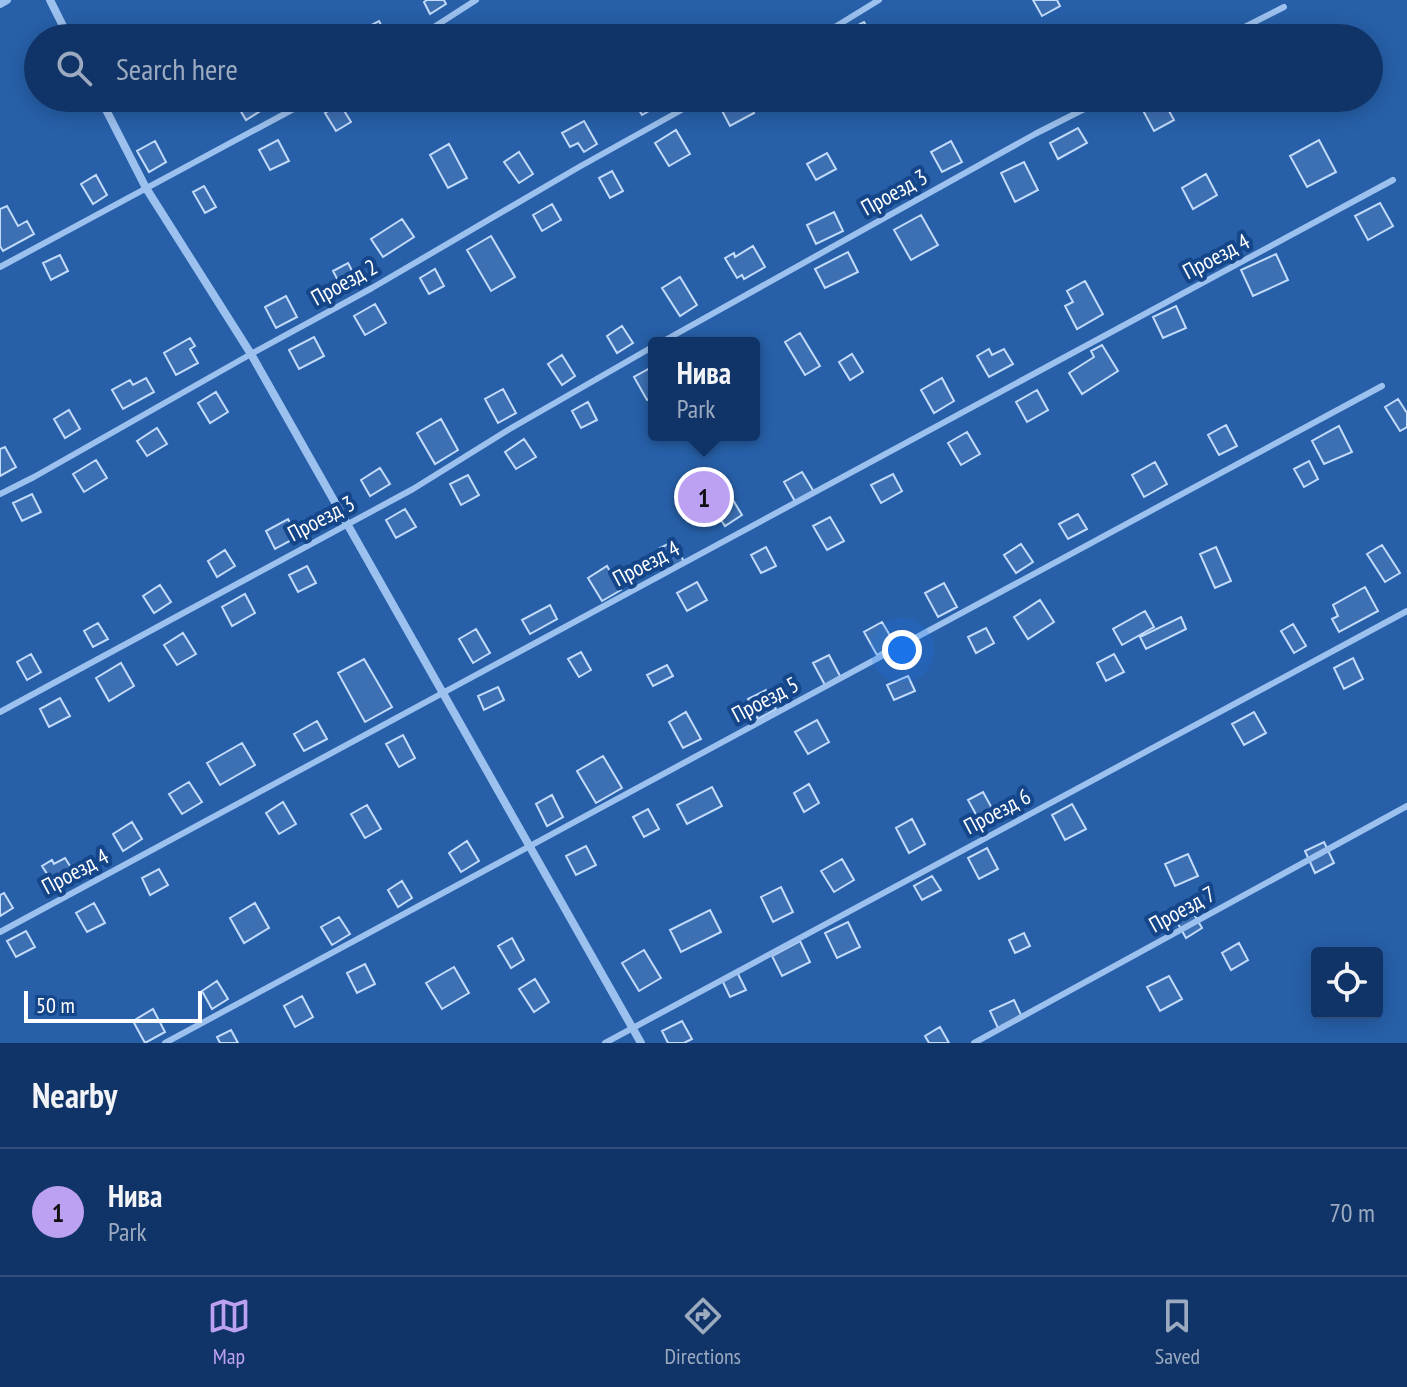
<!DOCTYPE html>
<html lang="en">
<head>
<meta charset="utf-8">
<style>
  body { margin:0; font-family:"PT Sans Narrow",sans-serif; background:#193c6e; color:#f1f3f6 }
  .controls { position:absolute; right:24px; bottom:24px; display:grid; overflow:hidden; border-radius:8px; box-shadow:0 4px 20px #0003 }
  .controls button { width:72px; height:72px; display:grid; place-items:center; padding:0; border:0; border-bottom:2px solid #304f7c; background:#103468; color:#f1f3f6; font:40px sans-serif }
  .scale { position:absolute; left:24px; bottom:20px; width:178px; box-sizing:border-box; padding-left:8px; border:4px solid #fff; border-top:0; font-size:22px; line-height:28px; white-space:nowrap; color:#fff; -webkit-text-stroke:6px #15468a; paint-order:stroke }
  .you { position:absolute; left:902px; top:650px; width:28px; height:28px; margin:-20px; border:6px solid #fff; border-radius:50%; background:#1a73e8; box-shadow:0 0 0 12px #1a73e833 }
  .badge { display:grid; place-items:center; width:52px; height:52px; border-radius:50%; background:#bca0f2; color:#111; font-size:26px; font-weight:700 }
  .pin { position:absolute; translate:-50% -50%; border:4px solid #fff; box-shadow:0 2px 8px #0006 }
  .popup { position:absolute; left:648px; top:337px; width:112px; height:104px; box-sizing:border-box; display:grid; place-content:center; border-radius:8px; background:#103468; filter:drop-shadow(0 2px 6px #0005); font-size:26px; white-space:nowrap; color:#9caac0 }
  .popup b { font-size:30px; color:#f1f3f6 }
  .popup::after { content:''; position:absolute; left:50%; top:100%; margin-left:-16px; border:16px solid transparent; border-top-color:#103468 }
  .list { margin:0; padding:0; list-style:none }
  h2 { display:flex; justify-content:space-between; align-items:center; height:104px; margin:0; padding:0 32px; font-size:34px }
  h2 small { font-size:26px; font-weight:400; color:#9caac0 }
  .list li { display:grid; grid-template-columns:52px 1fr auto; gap:24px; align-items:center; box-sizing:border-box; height:128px; padding:0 32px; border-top:2px solid #304f7c }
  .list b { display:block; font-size:30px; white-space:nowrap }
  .list p { margin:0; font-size:26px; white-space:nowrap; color:#9caac0 }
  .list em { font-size:26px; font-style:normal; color:#9caac0 }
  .icon { flex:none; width:44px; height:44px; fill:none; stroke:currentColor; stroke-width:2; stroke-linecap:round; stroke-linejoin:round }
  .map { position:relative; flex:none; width:1407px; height:1043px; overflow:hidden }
  .search { position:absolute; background:#103468; box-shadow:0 4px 20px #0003; left:24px; right:24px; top:24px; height:88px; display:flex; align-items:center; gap:20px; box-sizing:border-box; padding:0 28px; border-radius:44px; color:#9caac0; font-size:30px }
  .sheet { height:232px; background:#103468 }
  nav { display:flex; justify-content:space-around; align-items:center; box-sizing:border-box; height:112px; border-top:2px solid #304f7c; background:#103468; font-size:22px; color:#9caac0 }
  nav a { display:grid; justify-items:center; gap:4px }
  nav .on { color:#bca0f2 }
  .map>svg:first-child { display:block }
  .green { fill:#2760a9; fill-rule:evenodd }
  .building { fill:#3d70b3; stroke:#c2dbfb; stroke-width:2 }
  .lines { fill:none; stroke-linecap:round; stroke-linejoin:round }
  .service { stroke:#9cc1ef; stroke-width:6 }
  .minor { stroke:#9cc1ef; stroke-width:8 }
  .labels { text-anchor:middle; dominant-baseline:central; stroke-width:8; stroke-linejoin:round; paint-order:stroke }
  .street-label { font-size:22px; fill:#fff; stroke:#15468a }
</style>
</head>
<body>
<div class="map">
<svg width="1407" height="1043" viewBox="0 0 1407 1043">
  <rect width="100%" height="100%" fill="#15468a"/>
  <path class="green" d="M0 0H1407V1043H0ZM38 38H1369V98H38ZM654 343H754V435H654ZM1317 953H1377V1013H1317Z"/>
  <path class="building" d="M427 0H444L446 4 430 14 424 2Z
    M1033 0H1057L1060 6 1042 16Z
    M379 21 388 38H364L360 31Z
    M864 22 873 38H850L846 31Z
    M233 98H255L262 110 246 120Z
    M632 98H660L663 103 642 115Z
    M729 98H746L754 113 730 126 718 103Z
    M1143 98H1162L1174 120 1154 131 1138 101Z
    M340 104 351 122 336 131 325 113Z
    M584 121 597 144 584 152 578 143 570 147 562 133Z
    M1078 128 1087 143 1058 159 1050 143Z
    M676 130 690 154 669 166 655 143Z
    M278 140 289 161 270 170 259 150Z
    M1319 140 1336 172 1307 187 1290 156Z
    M155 141 166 162 149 172 137 151Z
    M951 141 962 162 942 172 931 152Z
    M449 144 467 178 448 188 430 155Z
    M519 152 533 174 519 183 504 162Z
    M827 153 836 169 816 180 807 164Z
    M1024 162 1038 190 1015 202 1001 173Z
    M612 171 623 191 610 198 599 178Z
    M1206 174 1217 195 1193 209 1182 188Z
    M96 175 107 195 93 204 81 184Z
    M204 186 216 207 205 213 193 192Z
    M1380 203 1393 226 1368 240 1355 216Z
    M552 204 561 220 542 231 533 215Z
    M7 206 18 226 27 221 34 234 3 251 0 246V209Z
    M834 212 843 231 816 244 807 225Z
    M921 215 938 245 911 260 894 230Z
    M402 219 414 237 383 257 371 239Z
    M491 236 515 277 491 291 467 250Z
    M753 246 765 267 744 279 742 275 737 278 725 258 734 253 735 257Z
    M848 252 858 272 825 288 815 269Z
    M1276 254 1288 280 1253 296 1241 270Z
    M60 255 68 271 51 280 43 263Z
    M348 263 358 282 343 290 333 271Z
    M435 269 444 286 429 294 420 278Z
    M680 277 697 305 680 316 662 288Z
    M1085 281 1103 314 1077 329 1065 306 1073 302 1067 291Z
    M286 296 297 317 276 328 265 307Z
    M375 304 386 323 365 335 354 316Z
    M1176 306 1186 328 1163 338 1153 317Z
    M622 326 633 343 617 353 607 336Z
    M800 333 820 366 805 375 785 342Z
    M314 337 324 356 299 369 289 350Z
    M190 338 195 346 190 349 198 363 176 375 164 353Z
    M1102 345 1118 371 1082 394 1069 373 1094 357 1091 351Z
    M989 349 992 355 1004 349 1013 364 989 377 977 356Z
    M852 354 863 372 850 380 839 362Z
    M562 355 575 376 562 385 548 364Z
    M652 367 654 372V396L647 400 634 377Z
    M146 378 154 392 123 409 112 390 130 380 133 385Z
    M942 378 954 401 934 413 921 390Z
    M503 389 516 413 498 423 485 399Z
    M1037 390 1048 410 1027 422 1016 402Z
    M216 392 228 412 210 423 198 403Z
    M1398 399 1407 413V427L1400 431 1385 407Z
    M588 402 597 420 581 428 572 411Z
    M69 410 80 429 65 438 54 419Z
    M441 419 458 450 435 464 417 433Z
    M1226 425 1237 446 1219 455 1208 435Z
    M1339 426 1352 452 1324 464 1312 441Z
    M157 428 167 444 147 456 137 441Z
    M967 432 980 454 961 465 948 443Z
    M524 439 536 457 516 469 505 452Z
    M5 447 16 467 0 476V449Z
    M96 460 107 478 84 492 73 474Z
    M1309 461 1318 479 1304 487 1294 469Z
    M1155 462 1167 484 1144 497 1132 475Z
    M380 468 390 484 370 496 361 480Z
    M802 472 814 492 796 503 784 482Z
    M893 474 902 491 881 503 871 485Z
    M468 475 479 495 461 505 450 484Z
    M32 494 41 512 22 521 13 503Z
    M733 500 742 515 725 526 716 512Z
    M405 509 416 527 396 538 386 520Z
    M1078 514 1087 529 1068 539 1059 524Z
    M830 517 844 541 827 550 813 526Z
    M288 519 297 537 275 549 266 531Z
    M674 541 684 562 670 568 660 548Z
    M1021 544 1033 562 1016 573 1004 555Z
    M1382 545 1400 573 1385 582 1367 554Z
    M766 547 776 566 761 573 751 555Z
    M1216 547 1231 581 1215 588 1200 554Z
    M225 550 235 566 217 577 208 561Z
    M307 566 316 583 298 592 289 575Z
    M607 566 621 590 602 601 588 578Z
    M697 582 707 600 687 611 677 593Z
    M944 583 957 607 938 617 925 593Z
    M160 585 171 602 154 613 143 596Z
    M1365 587 1378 611 1339 632 1332 619 1338 616 1333 605Z
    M245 594 255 613 232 626 222 607Z
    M1040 600 1054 622 1028 639 1014 617Z
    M550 605 557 619 530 634 522 620Z
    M1145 611 1154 627 1122 645 1113 629Z
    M1181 617 1186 629 1146 649 1140 637Z
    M882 622 895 644 877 655 864 632Z
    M98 623 108 639 93 647 84 631Z
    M1293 624 1306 646 1294 653 1281 631Z
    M986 628 994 643 976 653 968 637Z
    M476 629 490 653 473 663 459 639Z
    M183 633 196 654 177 665 164 645Z
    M581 652 591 670 579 677 568 659Z
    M31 654 41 672 27 680 17 662Z
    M1114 654 1124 672 1106 681 1097 663Z
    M829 655 840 676 825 685 813 663Z
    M1353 658 1363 679 1344 689 1334 668Z
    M364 659 392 707 365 722 338 673Z
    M121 663 134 686 109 701 96 678Z
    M667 665 673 676 653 686 647 675Z
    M908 676 915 691 894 700 887 685Z
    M498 687 504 700 484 710 478 696Z
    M766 690 776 709 758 719 748 699Z
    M60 698 70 716 49 727 40 709Z
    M686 712 701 739 683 748 669 722Z
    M1254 712 1266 733 1244 745 1232 724Z
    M817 720 829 742 808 754 795 732Z
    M317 721 327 739 304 751 294 734Z
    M403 735 415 758 399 767 386 744Z
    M242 743 255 765 220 785 207 763Z
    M603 756 622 788 596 803 577 771Z
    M189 782 202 802 182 814 169 794Z
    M809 784 819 803 804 812 794 793Z
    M712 787 722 806 687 824 677 805Z
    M983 792 993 810 978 818 968 800Z
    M552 795 563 817 547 826 536 804Z
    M283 802 296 824 279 834 266 813Z
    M1072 804 1086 829 1065 840 1052 815Z
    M367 805 381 829 365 838 351 814Z
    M648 809 659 829 644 837 633 817Z
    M912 819 925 844 909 853 896 828Z
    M132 822 142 839 123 851 113 834Z
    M467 841 479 861 461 872 449 853Z
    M1324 842 1334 863 1315 873 1305 851Z
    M586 846 596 865 576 875 566 856Z
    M987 848 998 869 979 879 968 858Z
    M1188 854 1198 876 1175 886 1165 864Z
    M65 858 75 874 55 886 42 866 52 860 54 864Z
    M842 859 854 880 834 892 821 871Z
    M159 869 168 885 150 895 142 878Z
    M932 876 941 890 922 900 914 886Z
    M402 881 412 898 398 907 388 890Z
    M781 887 793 912 773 922 761 897Z
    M4 893 13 908 0 916V895Z
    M94 903 105 923 87 932 76 913Z
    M255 903 269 928 244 943 230 918Z
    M1188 904 1202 928 1186 938 1172 913Z
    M710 910 721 932 681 952 670 930Z
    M339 917 350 934 332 945 321 927Z
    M848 922 860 947 837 958 825 933Z
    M26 931 35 947 16 957 7 941Z
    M1024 933 1030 946 1015 953 1009 940Z
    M512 938 524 960 511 968 498 946Z
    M800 941 810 962 782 976 772 956Z
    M1239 943 1248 960 1231 970 1222 953Z
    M644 950 661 978 639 991 622 963Z
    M365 964 375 984 357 993 347 973Z
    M454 967 469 993 442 1009 426 983Z
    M737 972 746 990 730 997 722 980Z
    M1169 976 1182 999 1160 1011 1147 987Z
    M535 979 549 1002 534 1012 519 989Z
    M217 981 228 999 212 1009 202 991Z
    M302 996 313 1017 295 1027 284 1006Z
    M1014 1000 1022 1017 998 1028 990 1011Z
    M153 1009 165 1032 145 1043 133 1021Z
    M682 1021 692 1039 684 1043H668L662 1031Z
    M940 1027 949 1043H929L925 1036Z
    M231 1030 238 1043H220L217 1037Z"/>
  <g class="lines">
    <path class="service" d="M417 38 476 0
      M817 38 879 0
      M1223 38 1284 7
      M0 267 314 98
      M660 343 1035 134 1106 98
      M0 494 34 477 251 354 372 288 579 167 703 98
      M0 712 413 489 508 430 654 346
      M0 932 1393 180
      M165 1043 1382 386
      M605 1043 1407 611
      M974 1043 1407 806"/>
    <path class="minor" d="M50 0 69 38
      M0 4 7 0
      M100 98 146 188 251 354 641 1043"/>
  </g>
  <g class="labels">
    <g class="street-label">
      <text transform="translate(894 192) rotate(-29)">Проезд 3</text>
      <text transform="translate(1216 256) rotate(-28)">Проезд 4</text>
      <text transform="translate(344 282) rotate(-29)">Проезд 2</text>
      <text transform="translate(321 518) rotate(-28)">Проезд 3</text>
      <text transform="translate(646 563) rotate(-28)">Проезд 4</text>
      <text transform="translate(765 699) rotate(-28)">Проезд 5</text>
      <text transform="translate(997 811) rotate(-28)">Проезд 6</text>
      <text transform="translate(75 871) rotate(-28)">Проезд 4</text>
      <text transform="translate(1182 909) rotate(-29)">Проезд 7</text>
    </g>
  </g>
</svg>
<div class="controls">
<button><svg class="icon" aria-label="locate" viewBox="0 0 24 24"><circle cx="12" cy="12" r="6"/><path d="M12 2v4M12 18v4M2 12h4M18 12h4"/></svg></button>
</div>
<div class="scale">50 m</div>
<div class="you"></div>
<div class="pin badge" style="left:704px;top:497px">1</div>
<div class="popup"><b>Нива</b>Park</div>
<div class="search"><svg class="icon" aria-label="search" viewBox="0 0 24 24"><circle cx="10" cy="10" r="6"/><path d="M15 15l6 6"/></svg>Search here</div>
</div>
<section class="sheet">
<h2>Nearby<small></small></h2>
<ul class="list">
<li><span class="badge">1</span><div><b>Нива</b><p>Park</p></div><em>70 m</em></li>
</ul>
</section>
<nav>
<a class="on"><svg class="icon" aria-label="map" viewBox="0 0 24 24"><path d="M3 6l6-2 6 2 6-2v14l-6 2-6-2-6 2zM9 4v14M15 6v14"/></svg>Map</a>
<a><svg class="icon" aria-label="directions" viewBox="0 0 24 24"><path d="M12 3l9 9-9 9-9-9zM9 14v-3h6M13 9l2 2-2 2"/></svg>Directions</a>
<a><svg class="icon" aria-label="saved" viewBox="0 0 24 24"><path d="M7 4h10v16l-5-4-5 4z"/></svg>Saved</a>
</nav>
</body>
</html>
